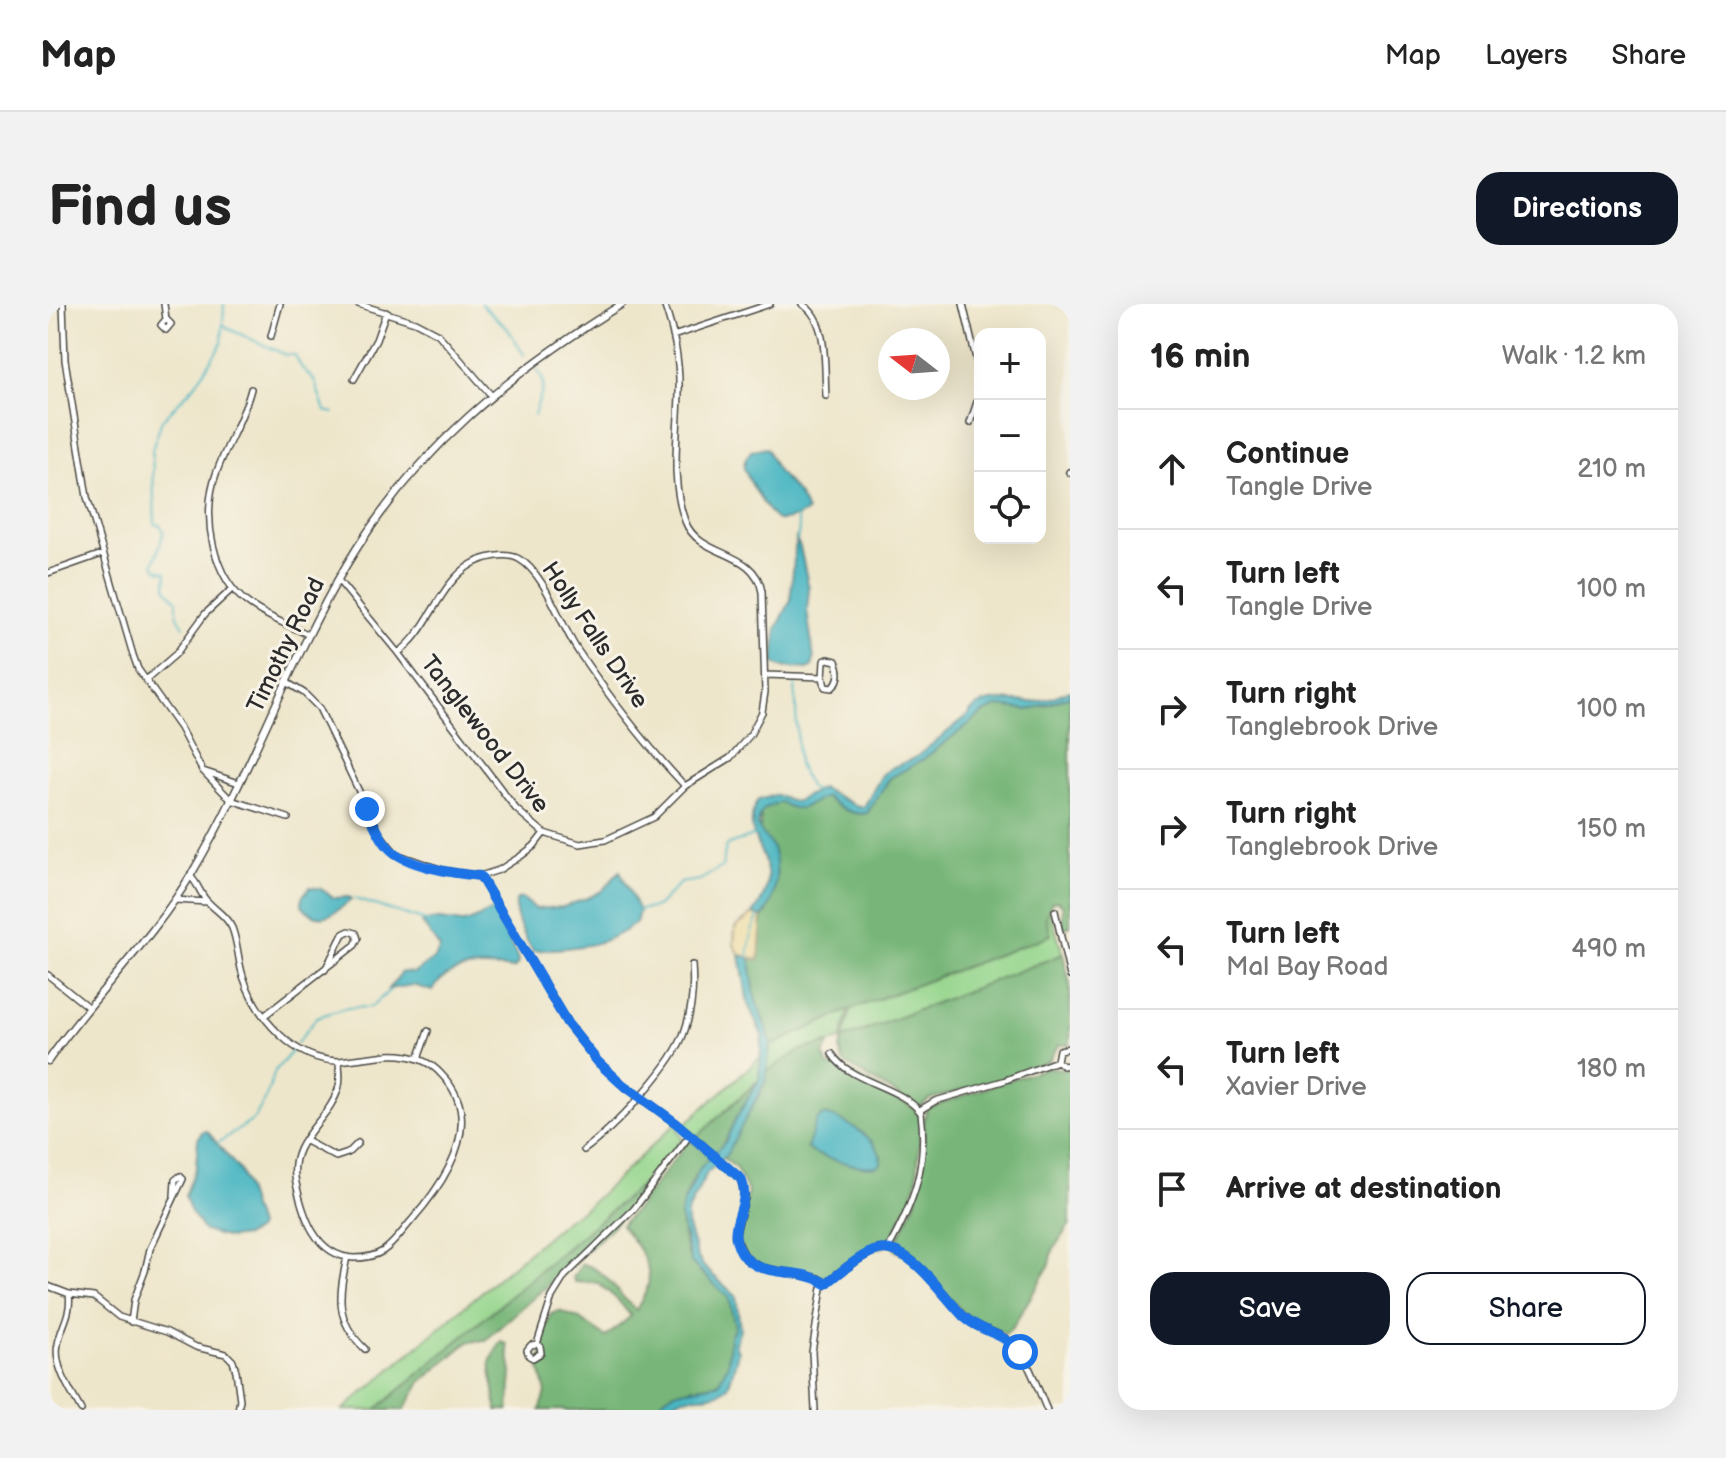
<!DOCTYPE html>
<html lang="en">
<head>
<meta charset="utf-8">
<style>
  body { margin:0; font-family:"Balsamiq Sans",sans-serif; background:#f2f2f2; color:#222 }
  .controls { position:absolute; right:24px; top:24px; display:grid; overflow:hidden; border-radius:16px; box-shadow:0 8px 32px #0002 }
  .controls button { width:72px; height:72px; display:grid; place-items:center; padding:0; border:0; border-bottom:2px solid #e0e0e0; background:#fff; color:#222; font:40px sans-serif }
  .compass { position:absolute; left:830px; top:24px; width:72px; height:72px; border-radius:50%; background:#fff; box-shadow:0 8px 32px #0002; rotate:287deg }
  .stop { position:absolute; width:24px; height:24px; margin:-18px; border:6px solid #1a73e8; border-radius:50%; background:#fff }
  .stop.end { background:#1a73e8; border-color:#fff; box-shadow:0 2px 8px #0008 }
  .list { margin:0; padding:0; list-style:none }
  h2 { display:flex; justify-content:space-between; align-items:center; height:104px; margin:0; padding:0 32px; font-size:34px }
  h2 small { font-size:26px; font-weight:400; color:#767676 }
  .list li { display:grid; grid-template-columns:52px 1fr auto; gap:24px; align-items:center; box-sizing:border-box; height:120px; padding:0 32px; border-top:2px solid #e0e0e0 }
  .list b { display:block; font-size:30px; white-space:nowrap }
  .list p { margin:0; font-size:26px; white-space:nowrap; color:#767676 }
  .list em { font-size:26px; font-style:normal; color:#767676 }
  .actions { display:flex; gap:16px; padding:24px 32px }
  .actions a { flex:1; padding:18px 0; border:2px solid #111827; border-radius:24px; text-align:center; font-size:28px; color:#111827 }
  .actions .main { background:#111827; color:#fff }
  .icon { flex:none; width:44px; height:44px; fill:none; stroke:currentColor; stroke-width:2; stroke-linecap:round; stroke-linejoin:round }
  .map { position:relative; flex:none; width:1022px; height:1106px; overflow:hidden; border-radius:24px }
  header { display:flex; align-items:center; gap:48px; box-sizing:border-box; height:112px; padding:0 40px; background:#fff; border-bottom:2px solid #e0e0e0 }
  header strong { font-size:38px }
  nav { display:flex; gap:44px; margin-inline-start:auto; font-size:28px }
  .intro { display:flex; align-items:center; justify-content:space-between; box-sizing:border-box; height:192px; padding:0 48px }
  h1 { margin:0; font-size:56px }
  .button { padding:20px 36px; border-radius:24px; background:#111827; color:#fff; font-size:28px; font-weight:700 }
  main { display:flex; gap:48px; padding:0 48px }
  aside { flex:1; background:#fff; border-radius:24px; box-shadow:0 8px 32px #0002 }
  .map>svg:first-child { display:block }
  .green { fill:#94d58c; stroke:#60805c; stroke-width:2 }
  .forest { fill:#77b678; stroke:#517052; stroke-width:2; fill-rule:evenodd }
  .sand { fill:#eeda9e; stroke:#8c8264; stroke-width:2 }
  .water { fill:#48b6c2; stroke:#3a7076; stroke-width:2 }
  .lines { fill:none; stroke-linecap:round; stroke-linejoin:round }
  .stream { stroke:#48b6c2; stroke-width:2 }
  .street-casing { stroke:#484743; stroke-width:8 }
  .secondary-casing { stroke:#484743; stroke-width:9 }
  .street { stroke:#fff; stroke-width:5 }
  .secondary { stroke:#fff; stroke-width:6 }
  .route { stroke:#1a73e8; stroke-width:10 }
  .labels { text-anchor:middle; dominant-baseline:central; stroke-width:6; stroke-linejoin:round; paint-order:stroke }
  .street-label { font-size:24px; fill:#2b2b2b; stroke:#f7f3e8 }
</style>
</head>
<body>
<header>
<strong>Map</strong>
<nav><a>Map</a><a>Layers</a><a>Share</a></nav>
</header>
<div class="intro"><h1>Find us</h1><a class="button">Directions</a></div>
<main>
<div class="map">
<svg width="1022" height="1106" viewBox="0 0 1022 1106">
  <rect width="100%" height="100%" fill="#f7f3e8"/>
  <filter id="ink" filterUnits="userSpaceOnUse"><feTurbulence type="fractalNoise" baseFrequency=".0125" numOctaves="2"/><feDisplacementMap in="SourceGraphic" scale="16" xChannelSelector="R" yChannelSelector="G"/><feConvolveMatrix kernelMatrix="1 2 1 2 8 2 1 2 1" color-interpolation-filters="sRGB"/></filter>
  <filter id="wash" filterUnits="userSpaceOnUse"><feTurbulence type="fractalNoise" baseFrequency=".006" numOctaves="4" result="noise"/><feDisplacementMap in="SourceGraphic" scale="32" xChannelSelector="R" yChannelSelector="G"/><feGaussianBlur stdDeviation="1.8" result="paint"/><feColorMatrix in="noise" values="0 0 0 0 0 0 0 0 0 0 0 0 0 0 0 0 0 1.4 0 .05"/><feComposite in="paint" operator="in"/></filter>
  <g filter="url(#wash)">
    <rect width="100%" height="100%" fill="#eee6cb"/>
    <path class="green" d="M1001 605 1015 650 795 735 803 705 1002 631 998 613Z
      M801 706 793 736 753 746 718 768 722 742Z
      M713 753 711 776 649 833 636 821Z
      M627 820 634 834 606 874 603 873 328 1106H295L517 917 540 902Z"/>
    <path class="forest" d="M1022 392V622L1014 625 1015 602 1010 597 1004 598 998 613 1003 631 801 706 722 742 723 738 707 694 702 654 711 655C711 639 708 619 720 607L724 549 722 540 712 528 713 507 725 499 732 498C752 511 760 499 778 493 788 503 804 512 819 509L842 474 874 456 935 409 951 402H996Z
      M1015 650 1022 681V741H1011L1000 757 958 774 882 795 870 803 795 758 792 744 795 735Z
      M782 739 775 751 781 762 792 763 864 803 873 813 869 876 864 893 841 939 835 943 820 946 786 972C759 975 698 968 690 937 687 923 698 902 700 887L687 863 675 854 712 789 718 768 753 746ZM779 811 818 832 833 852 831 861C818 867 770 853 758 844Z
      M1000 763 1022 766V920L1005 946 1002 960 965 1023 958 1030 934 1020 914 1008 872 960 847 946 846 942C857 919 871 897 874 872 877 854 873 818 879 804Z
      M711 776 687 815 678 836 667 849 649 833Z
      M643 837 664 852C635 877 626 923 643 957 651 971 670 979 679 992 685 1000 685 1013 687 1023L682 1032 680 1060 671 1079 637 1085 611 1100 609 1106H492L498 1089 490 1056C497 1050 497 1044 493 1035L503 1010 511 1007 530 1014 558 1033 583 1012 570 996 550 979 527 978 525 973 534 960C558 964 570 992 588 1006 592 998 598 990 600 981 605 959 585 937 573 921L588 905 638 840Z
      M603 873 606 874C560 937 494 983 438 1036L420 1038 373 1078 356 1106H328Z
      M453 1038 459 1040 464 1069 461 1106H449L442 1058Z"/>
    <path class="sand" d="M705 610 714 613 711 656 692 651 686 641 687 624Z"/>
    <path class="water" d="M718 144C724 153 725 164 734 172 745 184 753 191 759 208 750 213 740 217 730 216 722 215 699 173 696 164 695 158 699 152 703 147Z
      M748 235 752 243 761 285 759 306 766 356 764 363 760 365 733 363 726 359 729 324 742 298Z
      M1022 386V392L981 406 951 402 935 409 874 456 842 474 819 509C804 512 788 502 778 493 758 500 753 512 732 498L717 504C699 524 719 530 724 543 732 562 729 598 714 613L705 610C746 555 685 541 710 496L727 491 747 498 773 484 810 503H816L834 471 843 464 867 454 919 412C933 389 964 398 985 398 998 397 1010 391 1022 386Z
      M572 567 591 607 588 619C551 646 529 642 485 647 477 633 463 611 469 595L474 594 488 605 515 603 542 593 554 587Z
      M262 583 273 585 286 594 301 593 304 595C287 609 272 623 254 601V593Z
      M446 606 469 653 470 659 466 665C439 662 399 658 385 687L365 681 340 685 354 668 366 669 387 654 392 644 374 619C387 612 400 618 414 619 424 619 436 609 446 606Z
      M692 651 702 654 707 694 723 738 717 778 679 850 658 870 639 909V920L649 952 656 963 688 992 692 1025 687 1040 690 1047C689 1053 682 1080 679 1083 668 1099 632 1084 615 1106H609C618 1080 650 1086 671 1079L680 1060 682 1032 687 1023 681 994 643 958 632 912 636 898 652 864 678 837 687 816 711 776 714 731 700 700Z
      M775 811C796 814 835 836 833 860 821 868 771 853 759 845L768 817Z
      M159 827 192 867 210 922 209 926 198 932 181 934 156 927 142 906 137 892 148 863 150 835 154 828Z"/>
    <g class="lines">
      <path class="stream" d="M433 0 460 25 476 51
        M175 19 179 24 238 51H247L253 63 266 76 277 107 286 109
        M486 112C490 92 503 83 489 66
        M749 236 751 224 749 214
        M136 322 129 311V297L118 283 119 268 109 265 106 260 116 227 112 221 107 220 104 146 114 116 148 80 174 39 176 0
        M747 375 750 461 762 484 767 487
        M307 595 378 617
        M591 606 609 603 632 579 652 576 674 563 678 542 707 531
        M700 653 704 627 710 613
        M249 739 269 713 299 704 323 703 342 686
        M170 839 205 816 217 796 227 767 245 746"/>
    </g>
  </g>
  <g filter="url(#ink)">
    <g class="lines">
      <defs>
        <path id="street" d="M15 0 17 56 39 193 85 351 90 365 132 424 154 466 183 496 240 514
          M116 0 118 15 123 20 118 26 113 21 118 15
          M310 0 367 18 390 30 443 91
          M754 0C781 16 776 64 778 92
          M915 0 932 72
          M223 32 232 0
          M625 32 722 0
          M306 75 328 36 338 8
          M203 85C195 116 178 141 168 170 153 211 164 274 201 300 218 313 241 321 261 331
          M922 119 932 89
          M1021 168 1022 169
          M0 269 54 250
          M290 276 350 349 468 505 496 529 532 540 557 536 606 513 637 482 682 454 702 431 714 408 717 388 714 288C707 244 651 255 637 217 622 177 630 132 631 90 632 61 626 28 616 0
          M350 349C382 326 390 280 424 260 437 253 458 248 471 255 497 269 513 322 530 347 562 394 598 441 637 482
          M717 371 775 373 777 383 784 384C793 376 792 366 788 357L780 355 776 357 775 373
          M98 376 128 350 157 310 184 285
          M240 379 256 389 271 404 331 529 348 550 397 567 432 572 451 566 473 552 486 542 496 529
          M155 467 191 479
          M142 572C150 579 152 590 159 597 168 607 178 611 184 624 190 639 190 657 195 672 208 713 246 757 291 757
          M432 572 519 719 550 758 574 780 632 822 693 875 697 893 687 932 698 955 714 964 770 974 778 980
          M127 596 159 598
          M1007 607 1022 672
          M0 671 41 704
          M216 712 307 641 310 635 308 629 301 627 295 630 277 666
          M784 750C803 780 852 781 873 809 880 863 865 900 840 945
          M339 751C359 750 380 755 394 771 438 817 398 877 364 916 355 926 347 939 335 947 327 952 317 954 306 954 267 952 255 911 248 879 238 835 283 817 291 782 293 774 291 765 291 757Z
          M370 755 380 727
          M1009 757 1011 746 1022 744
          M872 806 887 797 955 777 1009 757 1015 762 1022 761
          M256 836 288 853 300 849 310 839
          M536 846C566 824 619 768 634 734 643 712 646 685 644 661
          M299 953C291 991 286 1016 317 1045
          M0 982 21 990 46 993 71 1013 119 1028 148 1043 178 1050 185 1057 188 1067 192 1096 190 1106
          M21 990C24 1010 13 1022 10 1040 5 1062 23 1087 33 1106
          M83 1018 86 996 97 967 102 945 135 875 132 872 127 876 126 892
          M489 1040 492 1042 493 1049 485 1054 481 1052 479 1046 483 1041 489 1040 504 993 517 972 586 905 642 831
          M767 1106 764 1048 774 984C784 973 821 945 835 945 870 945 898 1000 923 1018 939 1029 957 1029 970 1045 983 1062 990 1086 999 1106"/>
        <path id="secondary" d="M0 757C45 692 103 638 144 569 203 470 240 359 299 260 369 144 461 70 574 0"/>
      </defs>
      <use href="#street" class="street-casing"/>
      <use href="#secondary" class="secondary-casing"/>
      <use href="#street" class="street"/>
      <use href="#secondary" class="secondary"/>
    </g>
  </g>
  <g class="lines" filter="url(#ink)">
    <path class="route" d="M319 505C325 518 331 533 341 544 357 562 408 570 432 572L519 719 550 758 574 780 628 819 693 875C704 899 680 919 690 942 706 979 751 960 778 980 792 969 812 950 830 946 861 938 896 993 915 1012 933 1029 954 1027 972 1048"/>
  </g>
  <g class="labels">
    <g class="street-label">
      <text transform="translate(547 331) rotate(56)">Holly Falls Drive</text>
      <text transform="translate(238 341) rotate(-64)">Timothy Road</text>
      <text transform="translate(437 430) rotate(52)">Tanglewood Drive</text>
    </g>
  </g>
</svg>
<div class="controls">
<button>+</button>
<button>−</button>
<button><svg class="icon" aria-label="locate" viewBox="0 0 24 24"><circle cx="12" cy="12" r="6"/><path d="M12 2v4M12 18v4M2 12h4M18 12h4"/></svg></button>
</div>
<svg class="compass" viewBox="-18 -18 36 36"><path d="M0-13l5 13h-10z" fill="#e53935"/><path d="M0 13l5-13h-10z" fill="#767676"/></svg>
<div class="stop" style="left:972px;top:1048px"></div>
<div class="stop end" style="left:319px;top:505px"></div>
</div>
<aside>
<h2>16 min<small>Walk · 1.2 km</small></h2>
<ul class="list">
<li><svg class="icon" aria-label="ahead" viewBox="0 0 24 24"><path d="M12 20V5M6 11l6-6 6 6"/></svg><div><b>Continue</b><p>Tangle Drive</p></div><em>210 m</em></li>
<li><svg class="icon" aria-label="left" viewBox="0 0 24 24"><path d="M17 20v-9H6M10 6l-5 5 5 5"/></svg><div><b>Turn left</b><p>Tangle Drive</p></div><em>100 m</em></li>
<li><svg class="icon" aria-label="right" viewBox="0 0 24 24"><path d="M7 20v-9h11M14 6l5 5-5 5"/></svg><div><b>Turn right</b><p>Tanglebrook Drive</p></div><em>100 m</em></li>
<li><svg class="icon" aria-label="right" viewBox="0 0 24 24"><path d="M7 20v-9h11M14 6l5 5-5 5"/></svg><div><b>Turn right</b><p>Tanglebrook Drive</p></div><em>150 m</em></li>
<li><svg class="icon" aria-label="left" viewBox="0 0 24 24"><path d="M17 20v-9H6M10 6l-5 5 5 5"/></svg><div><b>Turn left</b><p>Mal Bay Road</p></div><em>490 m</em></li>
<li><svg class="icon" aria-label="left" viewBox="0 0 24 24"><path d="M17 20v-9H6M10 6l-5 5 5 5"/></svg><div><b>Turn left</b><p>Xavier Drive</p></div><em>180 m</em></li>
<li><svg class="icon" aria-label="arrive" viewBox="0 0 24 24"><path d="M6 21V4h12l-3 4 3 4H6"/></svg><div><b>Arrive at destination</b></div></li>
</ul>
<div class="actions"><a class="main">Save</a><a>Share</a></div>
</aside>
</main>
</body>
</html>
